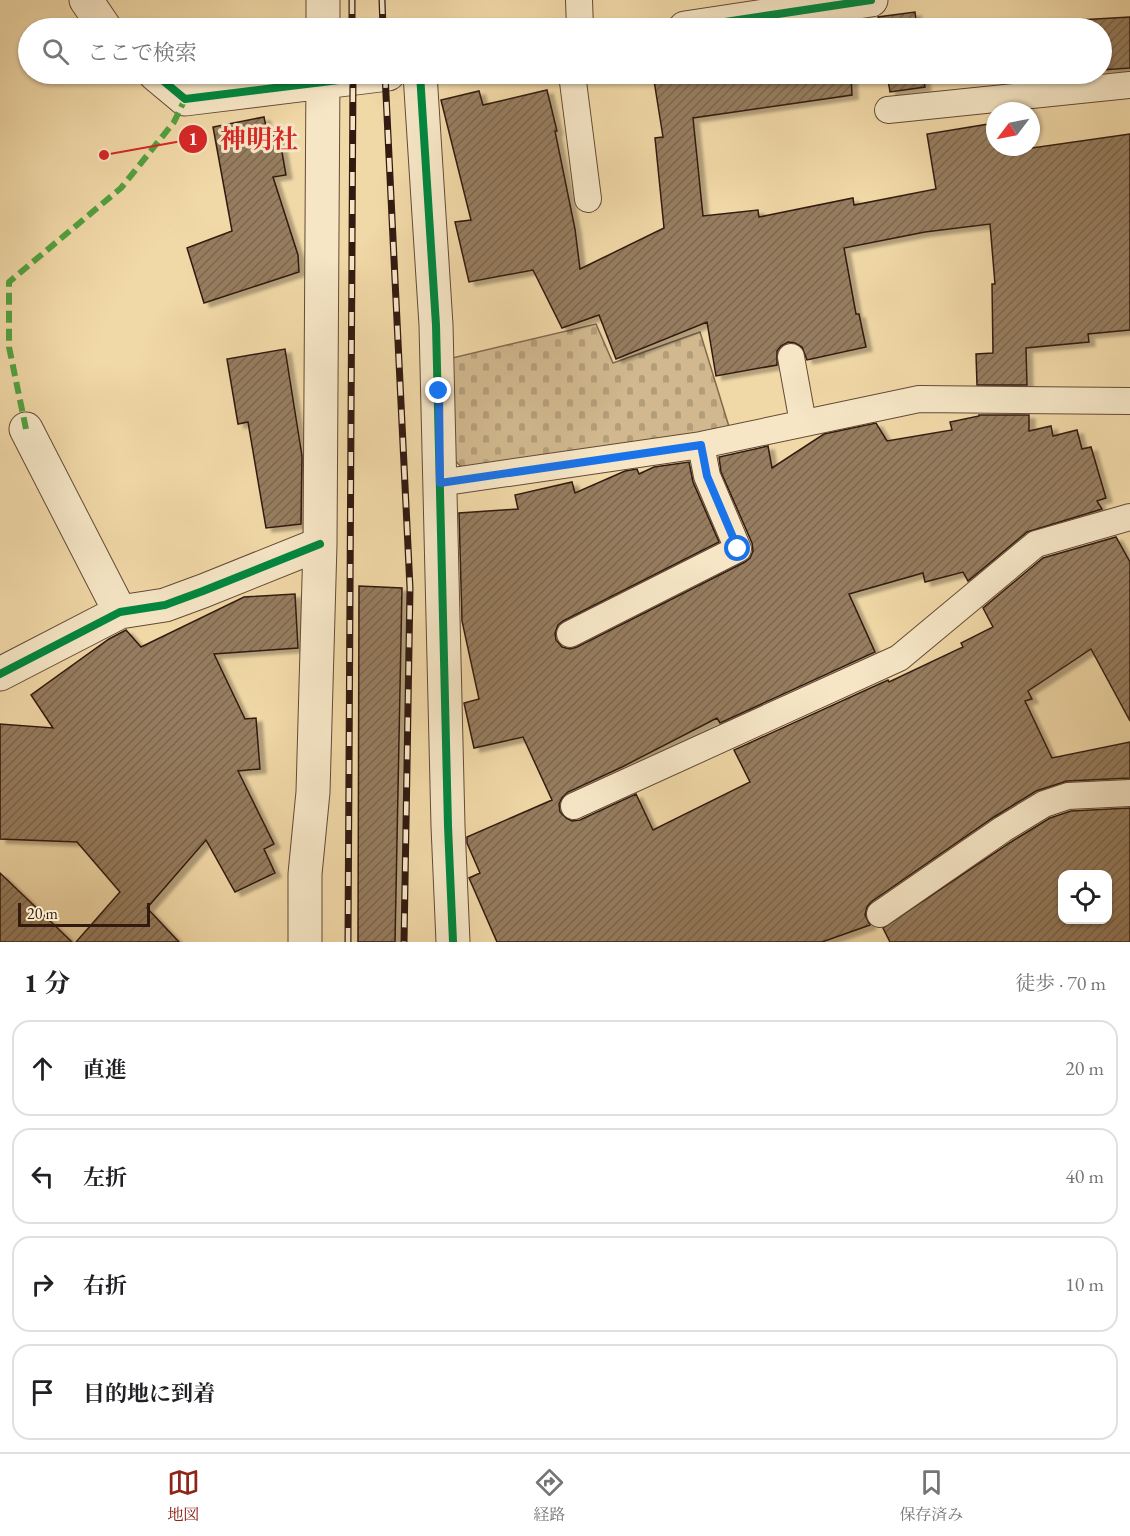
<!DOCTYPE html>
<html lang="ja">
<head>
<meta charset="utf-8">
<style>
  body { margin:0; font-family:"EB Garamond","Noto Serif JP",serif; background:#f6f6f6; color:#202124 }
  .controls { position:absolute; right:18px; bottom:18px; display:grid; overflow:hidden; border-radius:12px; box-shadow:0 2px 4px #0004 }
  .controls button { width:54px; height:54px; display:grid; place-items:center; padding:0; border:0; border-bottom:2px solid #e0e0e0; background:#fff; color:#202124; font:30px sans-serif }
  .compass { position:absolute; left:986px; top:102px; width:54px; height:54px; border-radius:50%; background:#fff; box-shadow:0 2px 4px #0004; rotate:238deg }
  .scale { position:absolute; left:18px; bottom:15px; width:132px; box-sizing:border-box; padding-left:6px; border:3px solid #331a11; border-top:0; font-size:16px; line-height:21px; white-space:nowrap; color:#331a11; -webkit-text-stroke:4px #f6e6c6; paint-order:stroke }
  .stop { position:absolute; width:18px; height:18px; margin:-14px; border:4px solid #1a73e8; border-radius:50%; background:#fff }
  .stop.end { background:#1a73e8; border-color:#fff; box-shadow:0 2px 6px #0008 }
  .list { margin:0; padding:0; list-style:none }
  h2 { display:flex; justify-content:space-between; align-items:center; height:78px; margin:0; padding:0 24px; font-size:26px }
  h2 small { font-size:20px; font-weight:400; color:#757577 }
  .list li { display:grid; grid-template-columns:39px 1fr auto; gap:18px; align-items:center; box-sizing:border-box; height:96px; margin:0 12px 12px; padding:0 12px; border:2px solid #e0e0e0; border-radius:18px }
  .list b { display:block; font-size:22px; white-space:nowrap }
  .list em { font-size:20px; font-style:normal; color:#757577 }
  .icon { flex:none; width:33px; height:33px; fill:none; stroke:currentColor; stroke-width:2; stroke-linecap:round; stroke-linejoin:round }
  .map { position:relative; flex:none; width:1130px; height:942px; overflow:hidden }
  .search { position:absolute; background:#fff; box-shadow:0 2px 4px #0004; left:18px; right:18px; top:18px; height:66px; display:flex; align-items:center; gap:15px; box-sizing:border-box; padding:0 21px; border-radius:33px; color:#757577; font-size:22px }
  .sheet { height:510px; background:#fff }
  nav { display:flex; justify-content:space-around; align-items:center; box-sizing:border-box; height:84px; border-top:2px solid #e0e0e0; background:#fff; font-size:16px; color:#757577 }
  nav a { display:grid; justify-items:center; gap:3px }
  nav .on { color:#8f2418 }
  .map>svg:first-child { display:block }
  .cemetery { fill:url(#cemetery-stones); stroke:#826950; stroke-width:1.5 }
  .building { fill:url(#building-hatch); stroke:#331a11; stroke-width:1.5; fill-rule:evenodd; filter:url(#shadow) }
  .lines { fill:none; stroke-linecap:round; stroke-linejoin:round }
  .service-casing { stroke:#624a36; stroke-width:28 }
  .minor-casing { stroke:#624a36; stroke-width:35 }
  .service { stroke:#f6e6c6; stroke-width:26 }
  .minor { stroke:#f6e6c6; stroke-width:33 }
  .rail-casing { stroke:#331a11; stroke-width:7 }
  .rail { stroke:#f6e6c6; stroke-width:4.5; stroke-dasharray:14; stroke-linecap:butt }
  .quiet { stroke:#52a13f; stroke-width:6; stroke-dasharray:12 6; stroke-linecap:butt }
  .cycleway-casing { stroke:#f6e6c6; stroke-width:11 }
  .cycleway { stroke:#00873e; stroke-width:8 }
  .route { stroke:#1a73e8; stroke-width:8 }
  .leader { fill:none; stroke:#d62828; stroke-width:2 }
  .callout-dot { fill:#d62828; stroke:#f6e6c6; stroke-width:2 }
  .mark-label { font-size:18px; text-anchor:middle; font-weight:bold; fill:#fff }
  .callout-label { font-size:26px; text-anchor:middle; font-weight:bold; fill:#d62828; stroke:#f6e6c6; stroke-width:6; stroke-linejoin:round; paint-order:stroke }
</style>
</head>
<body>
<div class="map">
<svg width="1130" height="942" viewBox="0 0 1130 942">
  <defs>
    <pattern id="cemetery-stones" width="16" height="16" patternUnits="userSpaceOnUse" patternTransform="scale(1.5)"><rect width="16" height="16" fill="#d1b88e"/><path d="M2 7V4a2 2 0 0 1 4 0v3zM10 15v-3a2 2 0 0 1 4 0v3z" fill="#b49e79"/></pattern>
    <pattern id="building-hatch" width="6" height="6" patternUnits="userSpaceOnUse" patternTransform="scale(1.5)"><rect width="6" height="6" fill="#967d5f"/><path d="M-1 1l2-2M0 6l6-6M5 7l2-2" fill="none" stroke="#7b664d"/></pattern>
    <filter id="shadow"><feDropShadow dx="6" dy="4" stdDeviation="1.5" flood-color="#0004"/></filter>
  </defs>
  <rect width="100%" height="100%" fill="#f1d8a7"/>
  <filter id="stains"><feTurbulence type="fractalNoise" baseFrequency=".00333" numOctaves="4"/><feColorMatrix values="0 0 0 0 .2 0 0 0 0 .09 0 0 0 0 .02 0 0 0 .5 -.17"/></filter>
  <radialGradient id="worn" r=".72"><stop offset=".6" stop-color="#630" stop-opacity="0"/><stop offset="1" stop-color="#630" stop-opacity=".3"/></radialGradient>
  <path class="cemetery" d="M596 324 613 363 700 332 730 430 464 470 451 456 452 358Z"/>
  <path class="building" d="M915 12 917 28H880L878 17Z
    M1130 17V68L1101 70V28H993V25Z
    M653 74H851L852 95 693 118 703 216 758 210 759 217 853 198 854 205 936 189 927 134 995 123V147H1031V142L1032 148 1130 134V330L1088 334 1089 342 1026 348 1027 385H977L976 354 993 353 992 284H995L990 224 925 232 844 248 856 314H859L866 347 807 360 802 347 795 343 788 342 781 346 777 351V365L716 376 707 322 616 359 599 315 562 328 533 270 469 282 455 222 471 220 441 100 479 91 483 105 547 90 557 131H555L575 229 580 269 664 228 655 138 663 137Z
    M887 74H923L925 87 890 92Z
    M264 117 268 137 279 135 286 175 273 177 298 255 299 272 204 303 187 248 232 231 213 127Z
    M285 349 302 456 301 524 266 528 248 422 238 424 227 359Z
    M979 415H1029V431L1051 426 1053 436 1077 430 1082 449 1091 447 1106 498 1097 501 1102 509 1027 532 968 581 963 572 925 582 923 573 849 594 875 652 720 723 717 718 622 767 568 792 562 798 559 804 560 812 566 818 572 821 580 820 636 794 653 830 750 782 734 750 888 680 889 682 963 647 961 643 993 627 983 608 1043 558 1116 537 1130 562V721L1091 649 1028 691 1032 699 1025 701 1052 758 1130 742V778L1067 781 1036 791 994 817 871 902 867 907 865 915 870 925 822 942H497L469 878 480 873 467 843V837L552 800 523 737 474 748 464 703 479 699 462 621 459 513 518 509 515 495 572 482 575 493 625 471 637 469 639 474 654 467 689 462 693 482 719 542 563 621 558 625 555 633 556 640 562 647 570 649 577 647 745 562 750 558 753 551 752 543 721 472 719 457 768 446 772 468 824 434 876 423 887 441 952 430 950 422 979 416Z
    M359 586 402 588 395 942H358Z
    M295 594 298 648 214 654 245 719 256 718 260 769 238 771 274 844 264 849 275 873 235 892 206 840 147 908 179 942H76L120 892 77 842 0 839V724L53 728 31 695 109 639 126 630 141 647 244 597Z
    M1130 808V942H890L883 928 1011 842 1050 818 1071 811ZM1062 874H1107V920H1062Z
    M0 873 72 942H0Z"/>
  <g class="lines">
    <defs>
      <path id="service" d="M579 0 580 28
        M572 74 588 199
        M888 110 1130 85
        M791 357 803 423
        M439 483 701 445 919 399 1130 401
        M570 634 738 549 707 476 701 445
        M574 806 899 658 1036 544 1130 517
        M880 914 1003 829 1044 804 1068 796 1130 793"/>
      <path id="minor" d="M86 0 105 28
        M323 0V28
        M685 28 871 0
        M155 74 185 99 388 74
        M420 74 436 325 448 826 453 942
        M26 429 120 612
        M0 674 120 612 165 605 203 591 320 544
        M305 942V874L313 792 320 544 323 74"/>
    </defs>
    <use href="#service" class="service-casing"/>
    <use href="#minor" class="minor-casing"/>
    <use href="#service" class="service"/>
    <use href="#minor" class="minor"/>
    <defs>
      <path id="rail" d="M352 0V28
        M382 0 383 28
        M385 74 410 588 404 942
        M348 942 353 74"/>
    </defs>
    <use href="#rail" class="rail-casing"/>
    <use href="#rail" class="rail"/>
    <path class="quiet" d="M26 429 9 347V282L121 188 174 122 185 99"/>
    <defs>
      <path id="cycleway" d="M685 28 871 0
        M155 74 185 99 388 74
        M420 74 436 325 448 826 453 942
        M0 674 120 612 165 605 203 591 320 544"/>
    </defs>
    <use href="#cycleway" class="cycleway-casing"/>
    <use href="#cycleway" class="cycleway"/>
  </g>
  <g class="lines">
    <path class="route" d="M439 391 440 483 701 445 707 476 738 549"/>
  </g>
  <path class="leader" d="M104 155L193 139"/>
  <g class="callout-dot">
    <circle cx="104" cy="155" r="6"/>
    <circle cx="193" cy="139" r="15"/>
  </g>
  <g class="mark-label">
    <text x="193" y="145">1</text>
  </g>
  <g class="callout-label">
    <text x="259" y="148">神明社</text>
  </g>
  <rect width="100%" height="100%" filter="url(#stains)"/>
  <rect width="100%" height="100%" fill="url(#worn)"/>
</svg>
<div class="controls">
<button><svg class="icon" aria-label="locate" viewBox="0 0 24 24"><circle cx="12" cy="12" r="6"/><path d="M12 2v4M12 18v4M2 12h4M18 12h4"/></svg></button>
</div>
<svg class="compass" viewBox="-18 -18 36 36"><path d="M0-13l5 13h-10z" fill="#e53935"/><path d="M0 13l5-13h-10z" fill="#757577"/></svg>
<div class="scale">20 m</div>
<div class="stop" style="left:738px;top:549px"></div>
<div class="stop end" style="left:439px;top:391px"></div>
<div class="search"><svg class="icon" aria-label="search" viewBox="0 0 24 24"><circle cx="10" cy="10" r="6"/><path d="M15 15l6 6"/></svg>ここで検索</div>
</div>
<section class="sheet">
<h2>1 分<small>徒歩 · 70 m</small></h2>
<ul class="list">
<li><svg class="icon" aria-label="ahead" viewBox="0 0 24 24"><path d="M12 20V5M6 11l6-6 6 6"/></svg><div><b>直進</b></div><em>20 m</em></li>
<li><svg class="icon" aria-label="left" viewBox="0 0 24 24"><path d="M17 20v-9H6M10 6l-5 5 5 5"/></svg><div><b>左折</b></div><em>40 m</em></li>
<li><svg class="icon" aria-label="right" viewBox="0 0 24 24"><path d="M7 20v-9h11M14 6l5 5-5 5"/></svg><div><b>右折</b></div><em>10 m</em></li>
<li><svg class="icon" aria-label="arrive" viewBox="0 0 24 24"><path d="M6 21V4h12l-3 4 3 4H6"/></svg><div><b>目的地に到着</b></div></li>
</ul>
</section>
<nav>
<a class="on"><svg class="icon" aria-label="map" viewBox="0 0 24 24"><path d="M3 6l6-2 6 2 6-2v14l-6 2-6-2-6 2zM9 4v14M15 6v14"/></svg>地図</a>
<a><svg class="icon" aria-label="directions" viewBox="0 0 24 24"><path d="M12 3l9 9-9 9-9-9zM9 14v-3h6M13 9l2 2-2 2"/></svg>経路</a>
<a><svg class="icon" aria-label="saved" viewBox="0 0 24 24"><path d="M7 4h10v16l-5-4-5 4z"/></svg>保存済み</a>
</nav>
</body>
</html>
